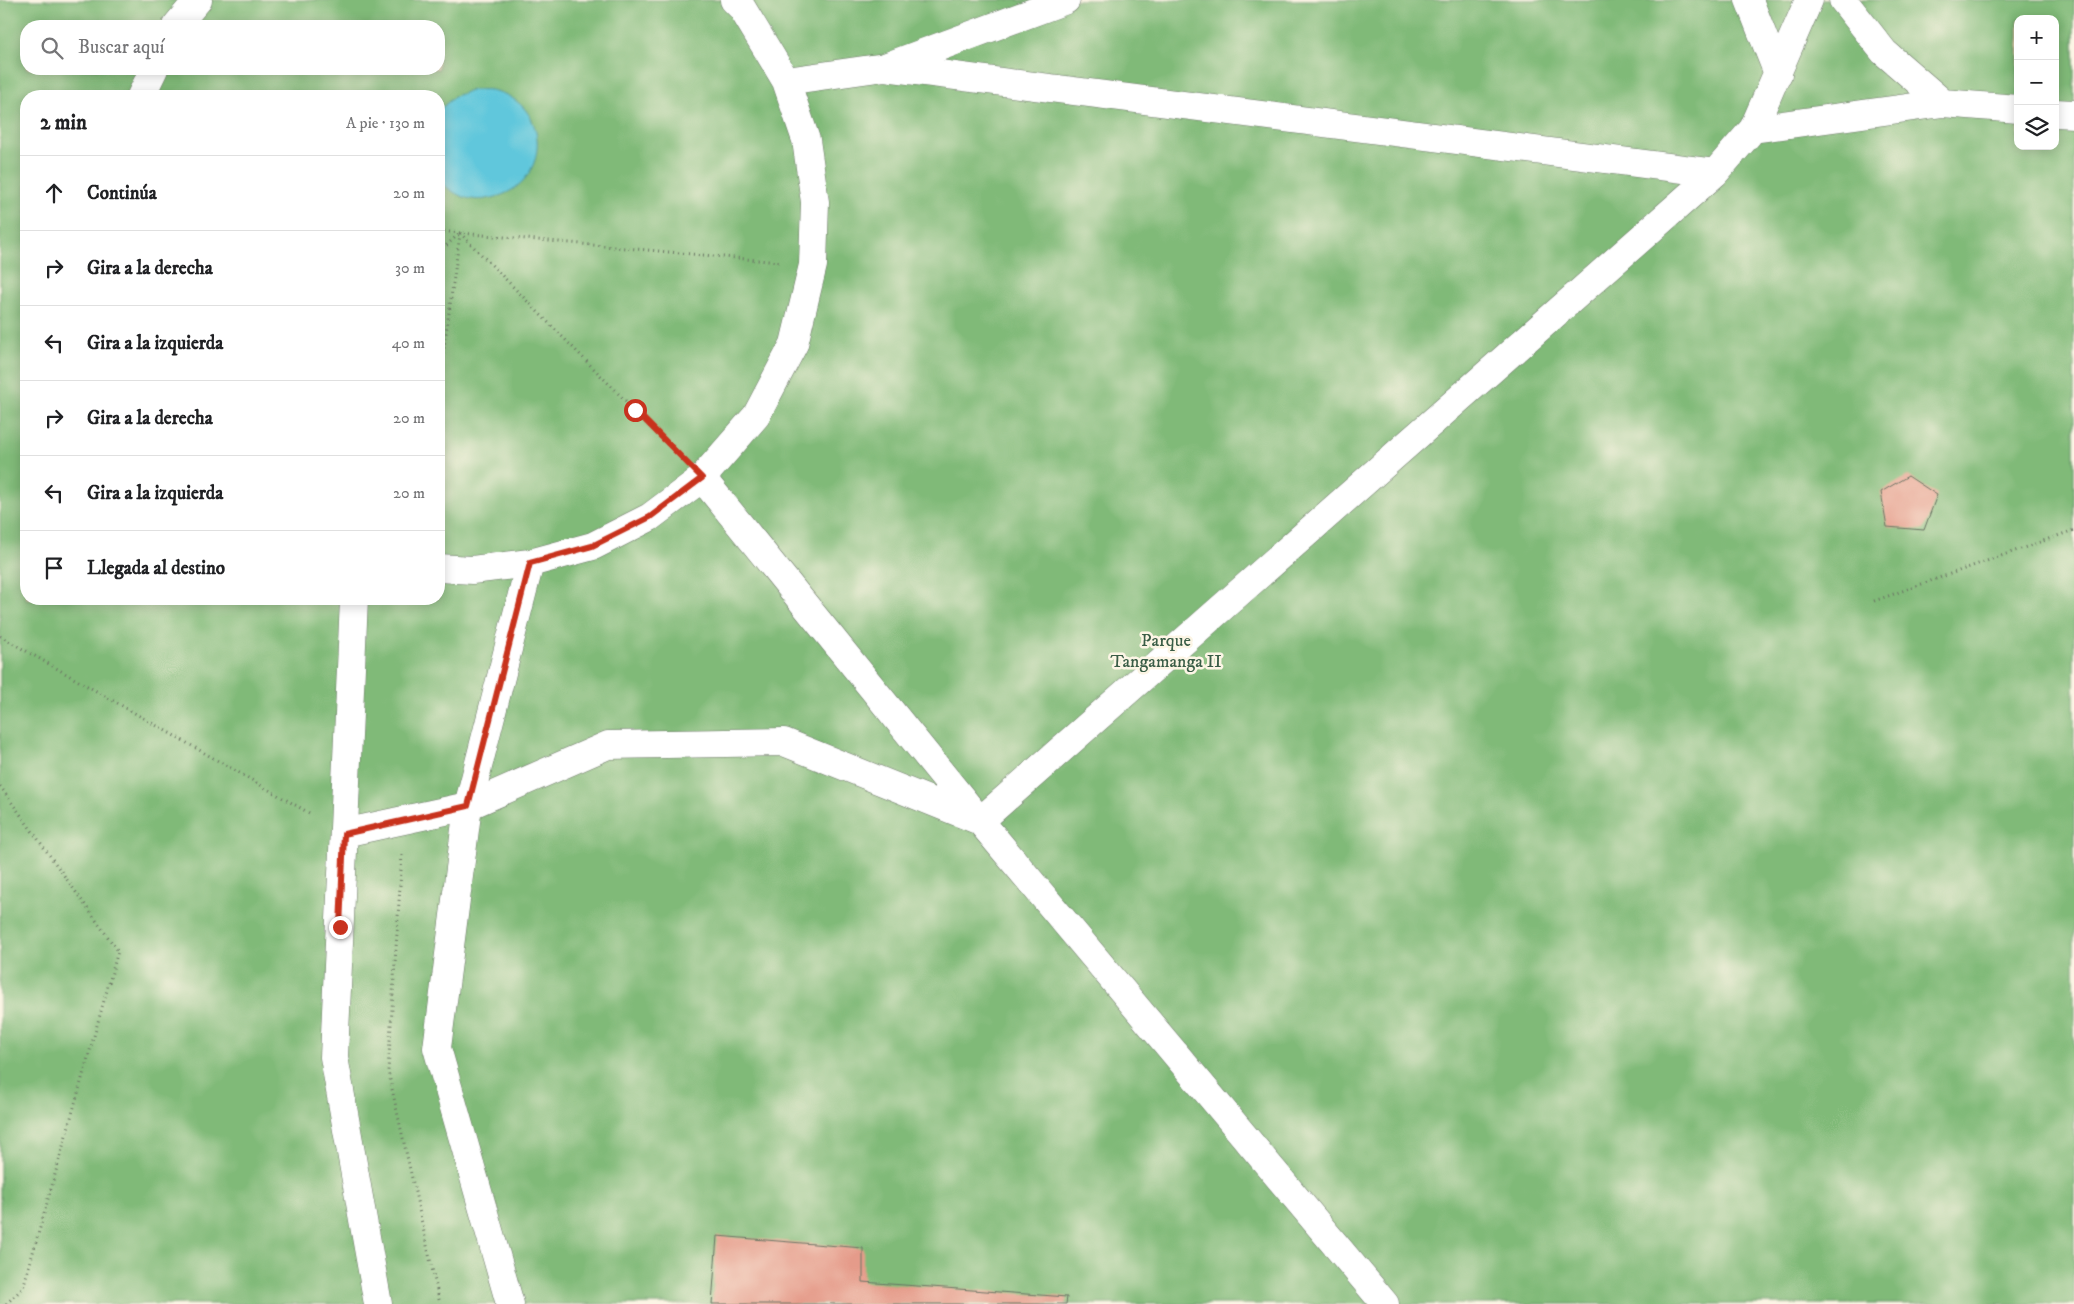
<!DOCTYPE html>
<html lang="es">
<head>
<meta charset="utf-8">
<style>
  body { margin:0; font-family:"IM FELL DW Pica",serif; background:#f2f2f2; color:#202124 }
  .controls { position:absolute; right:15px; top:15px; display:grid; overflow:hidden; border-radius:10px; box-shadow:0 2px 12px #0003 }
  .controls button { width:45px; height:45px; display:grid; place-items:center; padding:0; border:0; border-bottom:1px solid #e0e0e0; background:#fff; color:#202124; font:25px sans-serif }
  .stop { position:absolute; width:15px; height:15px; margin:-11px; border:4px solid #c8321e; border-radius:50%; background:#fff }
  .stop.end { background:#c8321e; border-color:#fff; box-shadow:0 1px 5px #0008 }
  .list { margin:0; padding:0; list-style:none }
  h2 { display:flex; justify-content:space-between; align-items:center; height:65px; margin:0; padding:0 20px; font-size:21px }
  h2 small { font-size:16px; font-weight:400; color:#757577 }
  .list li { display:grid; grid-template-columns:32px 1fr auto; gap:15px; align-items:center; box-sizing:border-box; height:75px; padding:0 20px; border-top:1px solid #e0e0e0 }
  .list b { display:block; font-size:19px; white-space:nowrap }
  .list em { font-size:16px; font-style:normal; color:#757577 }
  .icon { flex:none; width:28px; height:28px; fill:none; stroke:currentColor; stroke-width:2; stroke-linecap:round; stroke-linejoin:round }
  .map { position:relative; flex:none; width:2074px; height:1304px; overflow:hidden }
  .search { position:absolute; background:#fff; box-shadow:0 2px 12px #0003; left:20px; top:20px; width:425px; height:55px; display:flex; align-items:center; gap:12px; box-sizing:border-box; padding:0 18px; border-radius:20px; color:#757577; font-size:19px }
  .panel { position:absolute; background:#fff; box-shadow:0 2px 12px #0003; left:20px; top:90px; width:425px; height:515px; border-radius:20px }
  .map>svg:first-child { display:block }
  .forest { fill:#80ba78; stroke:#507c56; fill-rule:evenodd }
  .water { fill:#60c7dc; stroke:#408288 }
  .building { fill:#e59b8a }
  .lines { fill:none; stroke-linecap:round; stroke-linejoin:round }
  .minor-casing { stroke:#6a7464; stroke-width:29 }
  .path { stroke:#6a7464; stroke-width:3; stroke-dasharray:1 4; stroke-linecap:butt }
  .minor { stroke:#fff; stroke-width:28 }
  .route { stroke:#c8321e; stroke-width:6 }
  .labels { text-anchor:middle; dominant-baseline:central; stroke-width:5; stroke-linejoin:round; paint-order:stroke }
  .park-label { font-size:18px; fill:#395c46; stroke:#fcf5e5 }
</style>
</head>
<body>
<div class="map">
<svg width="2074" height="1304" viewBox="0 0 2074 1304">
  <rect width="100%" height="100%" fill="#fcf5e5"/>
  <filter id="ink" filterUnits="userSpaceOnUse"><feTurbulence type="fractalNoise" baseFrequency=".02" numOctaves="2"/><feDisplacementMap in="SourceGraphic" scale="10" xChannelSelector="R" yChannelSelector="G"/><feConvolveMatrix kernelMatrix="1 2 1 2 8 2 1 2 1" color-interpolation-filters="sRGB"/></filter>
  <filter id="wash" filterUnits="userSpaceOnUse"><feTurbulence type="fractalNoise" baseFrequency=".0096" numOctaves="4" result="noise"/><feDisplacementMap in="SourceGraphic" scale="20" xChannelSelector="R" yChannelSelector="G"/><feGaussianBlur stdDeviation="1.12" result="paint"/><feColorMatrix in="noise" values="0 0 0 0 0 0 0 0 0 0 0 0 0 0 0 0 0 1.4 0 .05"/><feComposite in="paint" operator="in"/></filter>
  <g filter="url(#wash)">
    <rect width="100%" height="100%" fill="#f4dabd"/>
    <path class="forest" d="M0 0H2074V1304H0ZM2018 19H2055V146H2018ZM26 26H439V69H26ZM26 96H439V599H26Z"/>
    <path class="water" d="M472 90C478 90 485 89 491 90 554 102 553 190 486 199 467 202 451 193 439 180V110L455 96Z"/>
    <g id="blocks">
      <path class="building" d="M1908 476 1937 495 1924 530 1887 527 1881 492Z
        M717 1236 863 1248V1282L1067 1297 1066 1304H712Z"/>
    </g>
  </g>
  <g filter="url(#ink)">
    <use href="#blocks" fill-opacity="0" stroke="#6a7464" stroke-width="1"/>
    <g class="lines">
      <defs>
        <path id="minor" d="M1749 0 1778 74
          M1843 0 1884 52 1943 103
          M176 26 198 0
          M885 67 1715 173
          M786 81 885 67 1066 0
          M141 96 154 69
          M2055 113 2074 114
          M1753 129 1943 103 2018 109
          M702 478 980 821 1385 1304
          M439 568 472 570 530 563 593 546 650 517 702 478 756 416 794 344 813 265 815 202 806 140 786 81 742 8 734 0
          M354 599 334 1057 378 1304
          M344 833 468 806 608 745 784 742 980 821 1715 173 1753 129 1809 0
          M510 1304 437 1048 468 806 530 563"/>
      </defs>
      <use href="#minor" class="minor-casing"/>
      <path class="path" d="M439 231 779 262
        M460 233 677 453
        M439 252 459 234
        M439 383 460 234
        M1874 601 2074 530
        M0 636 311 814
        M0 786 118 951 23 1288 6 1304
        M402 855 388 1071 440 1304"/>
      <use href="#minor" class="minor"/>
    </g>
  </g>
  <g class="lines" filter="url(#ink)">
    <path class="route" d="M340 927 344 834 468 806 530 563 592 546 650 517 702 478 635 410"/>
  </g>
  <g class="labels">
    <g class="park-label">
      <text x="1166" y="641">Parque<tspan x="1166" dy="21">Tangamanga II</tspan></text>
    </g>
  </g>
</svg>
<div class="controls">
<button>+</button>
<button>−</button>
<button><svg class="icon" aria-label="layers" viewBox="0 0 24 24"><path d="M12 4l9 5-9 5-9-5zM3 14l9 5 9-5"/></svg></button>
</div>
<div class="stop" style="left:635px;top:410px"></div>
<div class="stop end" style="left:340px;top:927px"></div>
<div class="search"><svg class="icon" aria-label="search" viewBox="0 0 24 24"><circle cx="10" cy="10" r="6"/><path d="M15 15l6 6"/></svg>Buscar aquí</div>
<section class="panel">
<h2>2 min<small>A pie · 130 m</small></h2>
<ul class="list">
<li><svg class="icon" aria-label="ahead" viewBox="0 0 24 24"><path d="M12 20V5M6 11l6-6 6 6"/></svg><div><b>Continúa</b></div><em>20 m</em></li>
<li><svg class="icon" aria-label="right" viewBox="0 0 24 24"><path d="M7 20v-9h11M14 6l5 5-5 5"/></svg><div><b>Gira a la derecha</b></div><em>30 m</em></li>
<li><svg class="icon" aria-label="left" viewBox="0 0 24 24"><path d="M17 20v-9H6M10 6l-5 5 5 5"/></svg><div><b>Gira a la izquierda</b></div><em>40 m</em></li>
<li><svg class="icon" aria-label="right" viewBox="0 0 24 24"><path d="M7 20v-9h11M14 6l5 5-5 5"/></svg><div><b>Gira a la derecha</b></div><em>20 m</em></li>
<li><svg class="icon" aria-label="left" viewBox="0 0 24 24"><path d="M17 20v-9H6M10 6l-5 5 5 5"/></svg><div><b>Gira a la izquierda</b></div><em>20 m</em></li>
<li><svg class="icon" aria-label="arrive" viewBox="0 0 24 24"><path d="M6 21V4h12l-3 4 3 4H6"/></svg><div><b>Llegada al destino</b></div></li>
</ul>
</section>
</div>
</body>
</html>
